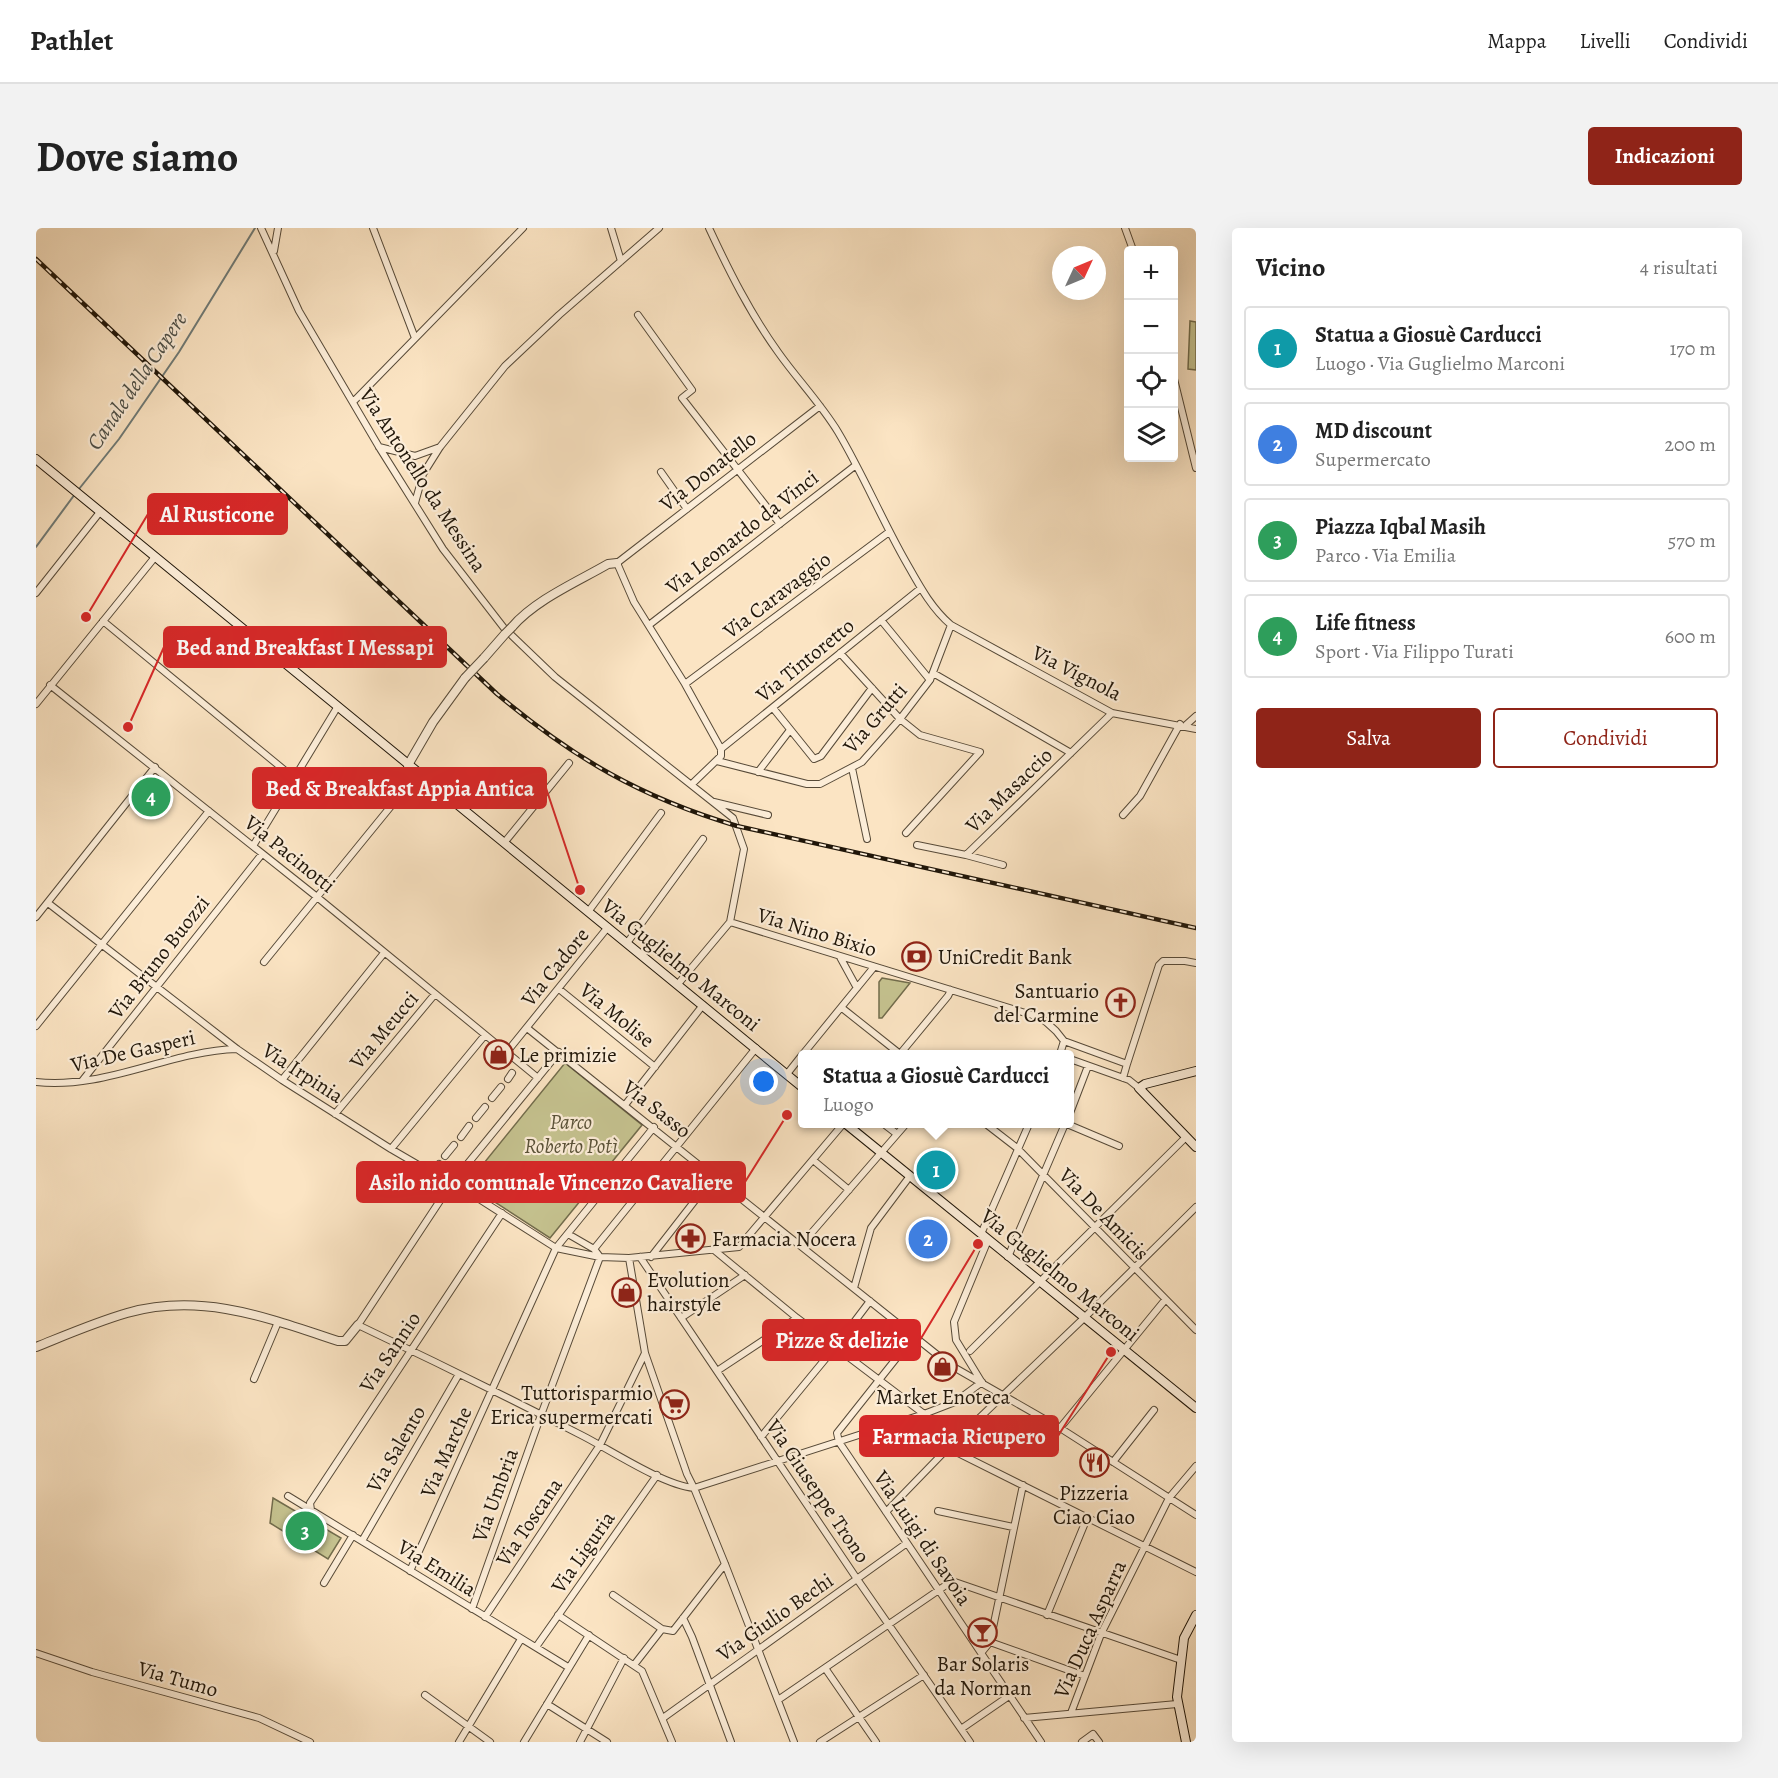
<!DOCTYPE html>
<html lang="it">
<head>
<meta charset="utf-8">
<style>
  body { margin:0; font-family:Alegreya,serif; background:#f2f2f2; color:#222 }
  .controls { position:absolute; right:18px; top:18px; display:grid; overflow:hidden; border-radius:6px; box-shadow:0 6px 24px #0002 }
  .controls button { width:54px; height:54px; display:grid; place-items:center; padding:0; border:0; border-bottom:2px solid #e0e0e0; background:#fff; color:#222; font:30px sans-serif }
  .compass { position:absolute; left:1016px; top:18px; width:54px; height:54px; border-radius:50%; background:#fff; box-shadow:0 6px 24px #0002; rotate:46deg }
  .you { position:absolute; left:728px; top:854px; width:21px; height:21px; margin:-15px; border:4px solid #fff; border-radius:50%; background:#1a73e8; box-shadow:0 0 0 9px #1a73e833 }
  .badge { display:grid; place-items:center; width:39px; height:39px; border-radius:50%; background:#8f2418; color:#fff; font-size:20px; font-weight:700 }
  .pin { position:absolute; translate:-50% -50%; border:3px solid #fff; box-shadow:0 2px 6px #0006 }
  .popup { position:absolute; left:762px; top:822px; width:276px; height:78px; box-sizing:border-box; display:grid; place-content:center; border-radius:6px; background:#fff; filter:drop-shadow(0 2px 4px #0005); font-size:20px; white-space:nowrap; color:#767676 }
  .popup b { font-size:22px; color:#222 }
  .popup::after { content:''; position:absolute; left:50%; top:100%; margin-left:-12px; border:12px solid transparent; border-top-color:#fff }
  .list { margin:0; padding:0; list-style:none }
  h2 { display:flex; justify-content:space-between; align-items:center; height:78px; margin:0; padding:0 24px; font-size:26px }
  h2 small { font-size:20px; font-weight:400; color:#767676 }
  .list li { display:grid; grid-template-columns:39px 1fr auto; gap:18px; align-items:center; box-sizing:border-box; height:84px; margin:0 12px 12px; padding:0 12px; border:2px solid #e0e0e0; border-radius:6px }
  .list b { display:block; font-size:22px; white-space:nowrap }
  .list p { margin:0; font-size:20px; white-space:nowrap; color:#767676 }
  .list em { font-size:20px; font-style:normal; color:#767676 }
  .actions { display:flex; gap:12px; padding:18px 24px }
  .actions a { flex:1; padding:14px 0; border:2px solid #8f2418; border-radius:6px; text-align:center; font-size:21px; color:#8f2418 }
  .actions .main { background:#8f2418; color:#fff }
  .icon { flex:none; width:33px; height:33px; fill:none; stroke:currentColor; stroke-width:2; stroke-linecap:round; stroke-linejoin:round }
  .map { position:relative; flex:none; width:1160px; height:1514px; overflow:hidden; border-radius:6px }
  header { display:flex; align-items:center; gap:36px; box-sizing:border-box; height:84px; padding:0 30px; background:#fff; border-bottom:2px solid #e0e0e0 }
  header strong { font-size:28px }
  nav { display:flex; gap:33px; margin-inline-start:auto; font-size:21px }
  .intro { display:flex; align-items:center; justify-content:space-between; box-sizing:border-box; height:144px; padding:0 36px }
  h1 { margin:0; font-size:42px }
  .button { padding:15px 27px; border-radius:6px; background:#8f2418; color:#fff; font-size:21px; font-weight:700 }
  main { display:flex; gap:36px; padding:0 36px }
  aside { flex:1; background:#fff; border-radius:6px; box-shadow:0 6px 24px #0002 }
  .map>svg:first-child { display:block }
  .green { fill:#c5c28f; stroke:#726c4c; stroke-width:1.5 }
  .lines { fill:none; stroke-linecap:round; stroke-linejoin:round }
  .stream { stroke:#6f7a76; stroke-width:2 }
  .minor-casing { stroke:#574a38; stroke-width:8 }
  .tertiary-casing { stroke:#574a38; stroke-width:10 }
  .secondary-casing { stroke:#201609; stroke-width:10 }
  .minor { stroke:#fcedd8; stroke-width:6 }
  .tertiary { stroke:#fcedd8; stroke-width:8 }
  .secondary { stroke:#fcedd8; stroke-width:8 }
  .rail-casing { stroke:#201609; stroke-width:4.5 }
  .rail { stroke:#fcedd8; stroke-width:2; stroke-dasharray:7; stroke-linecap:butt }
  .tertiary-bridge-casing { stroke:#574a38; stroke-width:10; stroke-linecap:butt }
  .tertiary-bridge { stroke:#fcedd8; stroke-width:8 }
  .labels { text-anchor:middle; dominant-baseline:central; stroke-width:4.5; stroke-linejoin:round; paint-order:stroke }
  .street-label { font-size:21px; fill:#201609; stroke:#fcedd8 }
  .poi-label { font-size:21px; fill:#201609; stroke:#fcedd8; text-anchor:start }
  .park-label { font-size:21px; font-style:italic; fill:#5a5238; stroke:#fcedd8 }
  .water-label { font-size:22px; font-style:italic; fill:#4e5048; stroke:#fcedd8 }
  .leader { fill:none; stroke:#d62828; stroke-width:2 }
  .callout-dot { fill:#d62828; stroke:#fcedd8; stroke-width:2 }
  .callout { fill:#d62828; stroke:#d62828; stroke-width:2 }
  .callout-label { font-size:22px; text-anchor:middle; font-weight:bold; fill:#fff }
</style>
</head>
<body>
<header>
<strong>Pathlet</strong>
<nav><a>Mappa</a><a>Livelli</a><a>Condividi</a></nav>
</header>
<div class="intro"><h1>Dove siamo</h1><a class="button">Indicazioni</a></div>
<main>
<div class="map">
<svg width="1160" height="1514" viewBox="0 0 1160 1514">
  <rect width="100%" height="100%" fill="#fbe4c3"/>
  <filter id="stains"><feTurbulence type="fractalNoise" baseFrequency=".00333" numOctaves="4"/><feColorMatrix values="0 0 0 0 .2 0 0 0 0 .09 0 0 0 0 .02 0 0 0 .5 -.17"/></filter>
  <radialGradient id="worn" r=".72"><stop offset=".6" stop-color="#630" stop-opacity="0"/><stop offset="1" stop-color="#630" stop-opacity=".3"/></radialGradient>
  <path class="green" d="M1154 93 1160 94V142L1152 141Z
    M846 750 874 755 846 790H843V754Z
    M529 835 606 897 514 1010 431 956Z
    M237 1270 305 1310 292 1331 234 1295Z"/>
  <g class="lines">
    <path class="stream" d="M43 261 83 211 143 124 219 0
      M0 319 39 266"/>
    <defs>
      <path id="minor" d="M225 0 263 83 343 219 407 321 468 400 519 449 697 590 708 621 694 694 642 756
        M337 0 379 110
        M575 0 585 33
        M673 0C693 43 714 85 742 124 761 151 785 176 802 204 827 246 846 292 870 334 883 357 895 380 915 397L1076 485 1160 501
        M1089 0 1097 22
        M238 23 242 0
        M602 87 656 162 646 170 744 296
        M1138 151 1160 240
        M317 174 487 0
        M343 219 379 228 404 219
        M625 244 651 281
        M379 275 387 246 404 219 469 138 523 87 623 0
        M0 365 64 284
        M845 392 894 452
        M67 393 258 550
        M613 397 820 237
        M804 425 864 491 884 507 944 524 870 605
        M897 445 1035 525
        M649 456 853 304
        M14 457 281 669 502 850
        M0 476 119 329
        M737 480 778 531 785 528 836 460
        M1150 497 1160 488
        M685 521 649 456 598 374 581 335 784 178
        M681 533 771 556H784L826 534 864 491 894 452 915 397
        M816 540 831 611
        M722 544 754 502
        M656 556 685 528V521L885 360
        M678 574 732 587
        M1087 587 1104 568 1144 496
        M468 615 533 535
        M881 617 930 627 1076 485
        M217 618 302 478
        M930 627 967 637
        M12 675 201 821 246 852 355 921 415 956 429 962 520 1020 564 1029 593 1030 703 1019 807 896
        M552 684 625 585
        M0 689 119 539
        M694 694 996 787 1009 793 1020 803 1028 813 1091 836 1087 850
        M591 715 667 611
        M804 729 821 760
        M228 734 382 545
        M523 761 619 839
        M806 780 864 826
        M0 798 173 583
        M491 800 914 1137 1024 1200 1160 1287
        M523 824 415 956 322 1097C398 1133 473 1170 547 1208 576 1223 627 1257 658 1260L888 1186 919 1174 946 1154
        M470 825 572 699
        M767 826 838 739
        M864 826 912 768 915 762
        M1024 826 1028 813
        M1034 831 1093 852 1103 860
        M1091 836 1123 737 1127 733H1149L1160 735
        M751 846 766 827
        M472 851 476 845
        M246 852 348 725
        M46 853 226 626
        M0 854C68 862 133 823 201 821
        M456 870 465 859
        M589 877 667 777
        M1034 885 1052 838
        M299 886 399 766
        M440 890 449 879
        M848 896 861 906
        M950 896 981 920 1160 1102
        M1031 896 1083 918
        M425 909 433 898
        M355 921 449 807
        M409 928 418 917
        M777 932 813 962
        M396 945 403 936
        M945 1006 993 896
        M765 1017 870 896
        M558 1021 720 820
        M678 1022 761 1090 888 1186
        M604 1029 821 1351 934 1514
        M615 1029 678 948
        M972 1029 1029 896
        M593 1030 609 1125 651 1246 658 1260 689 1336 758 1514
        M818 1060 835 1000 874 948
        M645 1090 709 1047
        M878 1108 801 1205 803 1214 1005 1514
        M934 1123 1150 909
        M681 1143 761 1090
        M218 1151 242 1094
        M945 1153 920 1112 918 1094 952 1012
        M862 1195 1160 1344
        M1024 1200 1129 1072
        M725 1209 800 1118 834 1073
        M1077 1234 1118 1182
        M252 1268 532 1439
        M275 1282 274 1275 466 985
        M902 1283 977 1299
        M850 1284 912 1220 1048 1090 1160 979
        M326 1313 423 1146
        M374 1343 520 1020 618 899
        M288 1355 317 1307
        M577 1367 626 1401 637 1403 689 1336
        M436 1381 505 1187 564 1029 558 1021 532 1006
        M522 1387 606 1443 636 1514
        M1011 1387 1051 1290
        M449 1389 564 1217 609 1125
        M647 1390 656 1409 695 1514
        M954 1414 1049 1448
        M500 1419 621 1247
        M0 1425 56 1444 223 1490 274 1514
        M945 1425 954 1414 987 1257
        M598 1437 626 1401
        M789 1440 840 1514
        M389 1467 454 1514
        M742 1472 916 1353 1145 1432
        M511 1476 571 1514
        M1035 1485 1065 1406 1133 1270 1160 1238
        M627 1490 871 1315
        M988 1490 1141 1476
        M925 1501 973 1468
        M423 1514 485 1411
        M488 1514 553 1407
        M544 1514 588 1430
        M784 1514 888 1447
        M1046 1514 1057 1506 1063 1514"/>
      <path id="tertiary" d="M476 399C499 372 541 354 572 336L581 335
        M448 430 469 406
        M372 537 397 494 429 450
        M0 1119C30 1107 60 1094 91 1085 166 1064 232 1090 302 1113H309L322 1097"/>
      <path id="secondary" d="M0 231 766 859
        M1160 843 1109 856 1103 860 1160 919
        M810 896 1160 1180
        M1150 1514 1141 1469 1148 1410 1160 1387"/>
    </defs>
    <use href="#minor" class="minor-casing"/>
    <use href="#tertiary" class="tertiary-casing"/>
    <use href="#secondary" class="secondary-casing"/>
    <use href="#minor" class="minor"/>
    <use href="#tertiary" class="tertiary"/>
    <use href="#secondary" class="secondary"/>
    <defs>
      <path id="rail" d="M0 31 461 466C539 531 604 569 701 598L1160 700"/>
    </defs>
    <use href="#rail" class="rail-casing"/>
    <use href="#rail" class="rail"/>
    <defs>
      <path id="tertiary-bridge" d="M469 406 476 399
        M429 450 448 430"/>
    </defs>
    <use href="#tertiary-bridge" class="tertiary-bridge-casing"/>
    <use href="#tertiary-bridge" class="tertiary-bridge"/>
  </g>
  <defs>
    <symbol id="bank-ring" viewBox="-11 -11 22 22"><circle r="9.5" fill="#fcedd8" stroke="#8f2418" stroke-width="1.5"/><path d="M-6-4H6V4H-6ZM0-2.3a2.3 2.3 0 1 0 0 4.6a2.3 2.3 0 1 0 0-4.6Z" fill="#8f2418"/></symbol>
    <symbol id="church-ring" viewBox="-11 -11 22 22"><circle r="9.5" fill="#fcedd8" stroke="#8f2418" stroke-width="1.5"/><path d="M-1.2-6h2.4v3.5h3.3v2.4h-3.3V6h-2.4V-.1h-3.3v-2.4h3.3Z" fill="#8f2418"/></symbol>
    <symbol id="shop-ring" viewBox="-11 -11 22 22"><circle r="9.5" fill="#fcedd8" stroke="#8f2418" stroke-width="1.5"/><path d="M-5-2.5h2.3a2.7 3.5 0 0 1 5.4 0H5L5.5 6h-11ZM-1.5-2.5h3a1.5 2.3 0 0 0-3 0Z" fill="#8f2418"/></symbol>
    <symbol id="pharmacy-ring" viewBox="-11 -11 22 22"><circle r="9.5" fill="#fcedd8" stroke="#8f2418" stroke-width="1.5"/><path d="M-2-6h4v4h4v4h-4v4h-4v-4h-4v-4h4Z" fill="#8f2418"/></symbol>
    <symbol id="supermarket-ring" viewBox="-11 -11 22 22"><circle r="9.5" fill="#fcedd8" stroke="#8f2418" stroke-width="1.5"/><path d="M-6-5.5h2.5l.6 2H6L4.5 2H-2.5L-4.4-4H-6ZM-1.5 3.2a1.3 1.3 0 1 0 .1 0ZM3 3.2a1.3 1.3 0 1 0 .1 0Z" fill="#8f2418"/></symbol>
    <symbol id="restaurant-ring" viewBox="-11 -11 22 22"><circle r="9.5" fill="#fcedd8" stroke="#8f2418" stroke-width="1.5"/><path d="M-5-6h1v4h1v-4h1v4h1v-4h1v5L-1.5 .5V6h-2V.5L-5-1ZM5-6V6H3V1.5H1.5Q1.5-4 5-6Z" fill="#8f2418"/></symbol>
    <symbol id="bar-ring" viewBox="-11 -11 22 22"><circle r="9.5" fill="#fcedd8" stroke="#8f2418" stroke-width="1.5"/><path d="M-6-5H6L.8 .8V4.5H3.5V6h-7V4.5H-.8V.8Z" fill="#8f2418"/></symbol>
  </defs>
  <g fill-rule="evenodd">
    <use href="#bank-ring" x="864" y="712" width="33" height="33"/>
    <use href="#church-ring" x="1068" y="758" width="33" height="33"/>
    <use href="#shop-ring" x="446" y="810" width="33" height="33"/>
    <use href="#pharmacy-ring" x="638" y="994" width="33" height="33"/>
    <use href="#shop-ring" x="574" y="1048" width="33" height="33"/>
    <use href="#shop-ring" x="890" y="1122" width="33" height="33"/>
    <use href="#supermarket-ring" x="622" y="1160" width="33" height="33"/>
    <use href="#restaurant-ring" x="1042" y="1218" width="33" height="33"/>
    <use href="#bar-ring" x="930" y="1388" width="33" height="33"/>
  </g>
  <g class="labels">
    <g class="street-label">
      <text transform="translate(672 243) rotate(-38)">Via Donatello</text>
      <text transform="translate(387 252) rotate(57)">Via Antonello da Messina</text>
      <text transform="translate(706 304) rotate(-38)">Via Leonardo da Vinci</text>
      <text transform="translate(741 367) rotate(-37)">Via Caravaggio</text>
      <text transform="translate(769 432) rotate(-39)">Via Tintoretto</text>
      <text transform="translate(1041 445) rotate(27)">Via Vignola</text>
      <text transform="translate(839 490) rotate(-49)">Via Grutti</text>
      <text transform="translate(973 562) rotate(-44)">Via Masaccio</text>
      <text transform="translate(254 626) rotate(39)">Via Pacinotti</text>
      <text transform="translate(781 704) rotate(17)">Via Nino Bixio</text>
      <text transform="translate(123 729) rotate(-52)">Via Bruno Buozzi</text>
      <text transform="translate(645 737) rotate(39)">Via Guglielmo Marconi</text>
      <text transform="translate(519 739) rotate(-51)">Via Cadore</text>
      <text transform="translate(581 787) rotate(39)">Via Molise</text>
      <text transform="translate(348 802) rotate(-50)">Via Meucci</text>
      <text transform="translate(97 823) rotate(-13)">Via De Gasperi</text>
      <text transform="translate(267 845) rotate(33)">Via Irpinia</text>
      <text transform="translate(621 881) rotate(38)">Via Sasso</text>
      <text transform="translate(1068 986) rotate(46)">Via De Amicis</text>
      <text transform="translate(1024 1047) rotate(39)">Via Guglielmo Marconi</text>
      <text transform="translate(354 1124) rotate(-56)">Via Sannio</text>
      <text transform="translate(360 1221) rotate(-60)">Via Salento</text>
      <text transform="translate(410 1224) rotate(-66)">Via Marche</text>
      <text transform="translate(782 1263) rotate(56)">Via Giuseppe Trono</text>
      <text transform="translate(459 1267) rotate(-70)">Via Umbria</text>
      <text transform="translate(493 1294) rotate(-56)">Via Toscana</text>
      <text transform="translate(887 1310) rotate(56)">Via Luigi di Savoia</text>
      <text transform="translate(547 1324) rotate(-55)">Via Liguria</text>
      <text transform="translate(401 1340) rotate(32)">Via Emilia</text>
      <text transform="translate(739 1389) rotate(-35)">Via Giulio Bechi</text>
      <text transform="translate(1054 1401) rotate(-66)">Via Duca Asparra</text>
      <text transform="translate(142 1451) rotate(16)">Via Tumo</text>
    </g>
    <g class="poi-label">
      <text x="902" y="729">UniCredit Bank</text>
      <text x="1063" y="763" text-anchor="end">Santuario<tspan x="1063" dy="24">del Carmine</tspan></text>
      <text x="483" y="827">Le primizie</text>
      <text x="676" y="1011">Farmacia Nocera</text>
      <text x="611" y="1052">Evolution<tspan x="611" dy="24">hairstyle</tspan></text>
      <text x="617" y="1165" text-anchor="end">Tuttorisparmio<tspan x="617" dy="24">Erica supermercati</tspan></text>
      <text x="907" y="1169" text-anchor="middle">Market Enoteca</text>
      <text x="1058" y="1265" text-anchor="middle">Pizzeria<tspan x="1058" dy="24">Ciao Ciao</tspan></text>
      <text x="947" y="1436" text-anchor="middle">Bar Solaris<tspan x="947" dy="24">da Norman</tspan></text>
    </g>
    <g class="park-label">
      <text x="535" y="894">Parco<tspan x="535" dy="24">Roberto Potì</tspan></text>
    </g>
    <g class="water-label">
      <text transform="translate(101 153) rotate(-56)">Canale della Capere</text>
    </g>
  </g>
  <path class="leader" d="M50 389L112 286M92 499L128 419M544 662L510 560M751 887L709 954M942 1016L884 1112M1075 1124L1022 1208"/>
  <g class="callout-dot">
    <circle cx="50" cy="389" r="6"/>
    <circle cx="92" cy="499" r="6"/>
    <circle cx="544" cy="662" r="6"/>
    <circle cx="751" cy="887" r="6"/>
    <circle cx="942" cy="1016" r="6"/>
    <circle cx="1075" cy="1124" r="6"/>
  </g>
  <g class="callout">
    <rect x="112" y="266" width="139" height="40" rx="6"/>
    <rect x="128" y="399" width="282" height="40" rx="6"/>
    <rect x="217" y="540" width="293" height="40" rx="6"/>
    <rect x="321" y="934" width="388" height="40" rx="6"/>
    <rect x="727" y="1092" width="157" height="40" rx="6"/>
    <rect x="824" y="1188" width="198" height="40" rx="6"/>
  </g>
  <g class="callout-label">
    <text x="181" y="294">Al Rusticone</text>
    <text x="269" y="427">Bed and Breakfast I Messapi</text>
    <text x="364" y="568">Bed &amp; Breakfast Appia Antica</text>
    <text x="515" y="962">Asilo nido comunale Vincenzo Cavaliere</text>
    <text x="806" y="1120">Pizze &amp; delizie</text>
    <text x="923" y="1216">Farmacia Ricupero</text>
  </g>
  <rect width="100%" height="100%" filter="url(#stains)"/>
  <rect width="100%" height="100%" fill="url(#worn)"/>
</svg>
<div class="controls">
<button>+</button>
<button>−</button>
<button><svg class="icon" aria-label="locate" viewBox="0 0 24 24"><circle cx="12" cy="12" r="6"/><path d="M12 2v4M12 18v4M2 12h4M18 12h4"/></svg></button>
<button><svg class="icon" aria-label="layers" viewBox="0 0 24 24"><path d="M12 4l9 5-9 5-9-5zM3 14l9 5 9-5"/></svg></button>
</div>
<svg class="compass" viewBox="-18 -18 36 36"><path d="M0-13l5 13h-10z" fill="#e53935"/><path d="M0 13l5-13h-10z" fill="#767676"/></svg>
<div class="you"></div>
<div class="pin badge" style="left:900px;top:942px;background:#0f9aa8">1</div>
<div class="popup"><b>Statua a Giosuè Carducci</b>Luogo</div>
<div class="pin badge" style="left:892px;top:1011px;background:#3f7fe0">2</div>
<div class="pin badge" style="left:269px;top:1303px;background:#2e9e5b">3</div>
<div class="pin badge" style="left:115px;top:569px;background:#2e9e5b">4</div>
</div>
<aside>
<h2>Vicino<small>4 risultati</small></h2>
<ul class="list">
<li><span class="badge" style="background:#0f9aa8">1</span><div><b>Statua a Giosuè Carducci</b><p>Luogo · Via Guglielmo Marconi</p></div><em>170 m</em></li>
<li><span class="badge" style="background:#3f7fe0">2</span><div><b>MD discount</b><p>Supermercato</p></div><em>200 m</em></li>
<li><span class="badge" style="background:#2e9e5b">3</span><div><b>Piazza Iqbal Masih</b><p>Parco · Via Emilia</p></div><em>570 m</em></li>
<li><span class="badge" style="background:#2e9e5b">4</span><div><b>Life fitness</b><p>Sport · Via Filippo Turati</p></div><em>600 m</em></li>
</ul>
<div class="actions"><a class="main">Salva</a><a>Condividi</a></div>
</aside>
</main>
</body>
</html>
